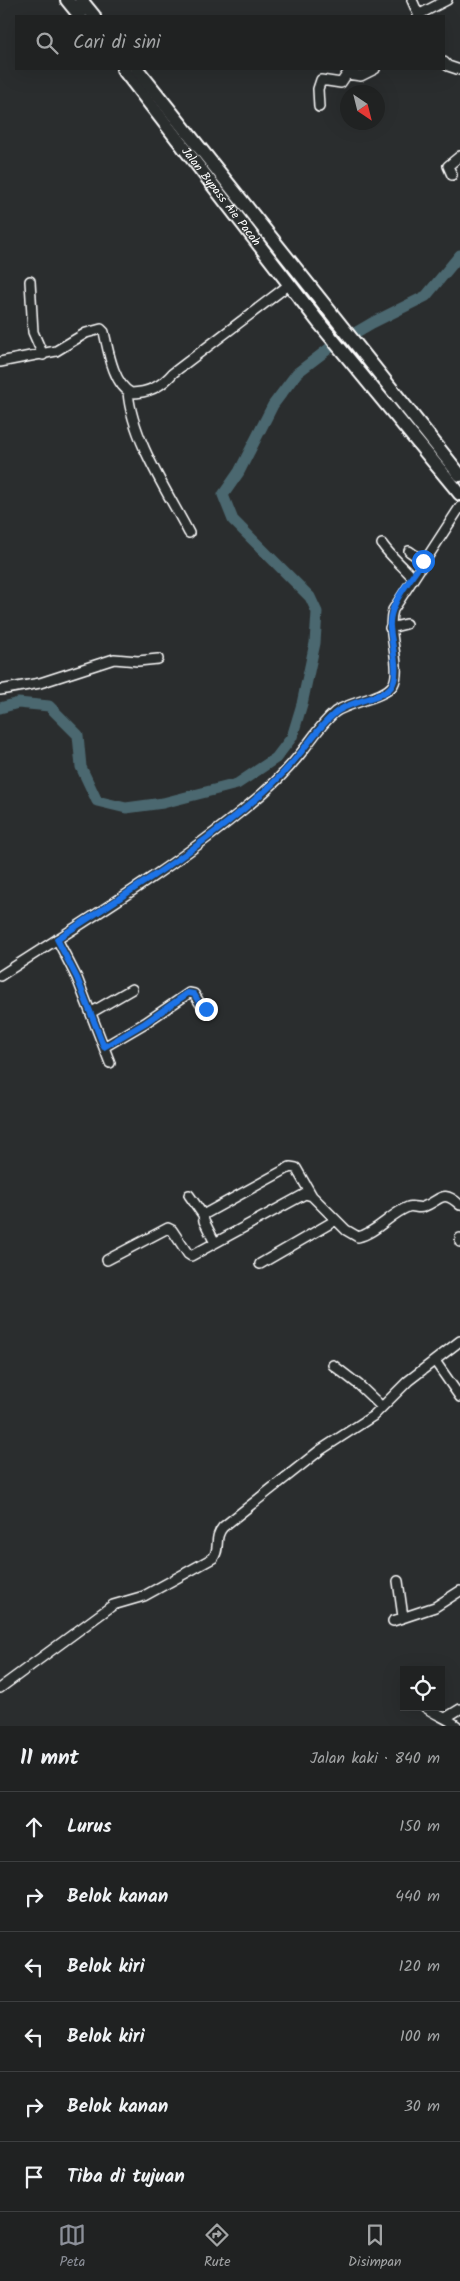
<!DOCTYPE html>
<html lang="id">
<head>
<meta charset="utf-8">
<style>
  body { margin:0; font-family:Kalam,sans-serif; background:#282a2a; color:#f1f3f6 }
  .controls { position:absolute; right:15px; bottom:15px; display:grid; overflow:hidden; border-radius:0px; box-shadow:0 5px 20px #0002 }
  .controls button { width:45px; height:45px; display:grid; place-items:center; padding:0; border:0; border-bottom:1px solid #3d3f40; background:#202222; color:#f1f3f6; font:25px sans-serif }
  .compass { position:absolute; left:340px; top:85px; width:45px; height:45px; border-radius:50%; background:#202222; box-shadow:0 5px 20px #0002; rotate:145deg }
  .stop { position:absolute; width:15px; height:15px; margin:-11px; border:4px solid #1a73e8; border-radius:50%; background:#fff }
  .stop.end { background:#1a73e8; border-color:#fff; box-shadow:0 1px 5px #0008 }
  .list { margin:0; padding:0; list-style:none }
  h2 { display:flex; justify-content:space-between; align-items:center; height:65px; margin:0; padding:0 20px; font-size:21px }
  h2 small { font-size:16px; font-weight:400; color:#a2a4a5 }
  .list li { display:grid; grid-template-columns:32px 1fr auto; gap:15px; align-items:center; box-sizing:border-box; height:70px; padding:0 20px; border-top:1px solid #3d3f40 }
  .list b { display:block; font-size:19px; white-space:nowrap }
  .list em { font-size:16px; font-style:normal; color:#a2a4a5 }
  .icon { flex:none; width:28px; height:28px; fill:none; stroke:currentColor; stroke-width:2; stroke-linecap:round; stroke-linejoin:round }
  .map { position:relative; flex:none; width:460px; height:1726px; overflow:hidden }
  .search { position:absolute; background:#202222; box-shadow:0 5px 20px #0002; left:15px; right:15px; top:15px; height:55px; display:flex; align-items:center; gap:12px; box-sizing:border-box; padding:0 18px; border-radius:0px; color:#a2a4a5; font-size:19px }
  .sheet { height:485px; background:#202222 }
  nav { display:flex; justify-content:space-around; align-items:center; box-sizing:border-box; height:70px; border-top:1px solid #3d3f40; background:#202222; font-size:14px; color:#a2a4a5 }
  nav a { display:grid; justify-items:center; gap:2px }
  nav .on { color:#8c9099 }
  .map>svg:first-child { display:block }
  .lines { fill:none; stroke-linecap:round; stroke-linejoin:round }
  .river { stroke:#4c6870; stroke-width:11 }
  .minor-casing { stroke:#fff; stroke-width:12 }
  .highway-casing { stroke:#fff; stroke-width:16 }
  .minor { stroke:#2a2d2e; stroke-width:9 }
  .highway { stroke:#2a2d2e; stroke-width:12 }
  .route { stroke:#1a73e8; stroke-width:6 }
  .labels { text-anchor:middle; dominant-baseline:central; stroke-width:4; stroke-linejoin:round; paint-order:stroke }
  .street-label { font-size:12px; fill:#fff; stroke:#2a2d2e }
</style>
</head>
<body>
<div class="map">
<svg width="460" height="1726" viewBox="0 0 460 1726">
  <rect width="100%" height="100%" fill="#2a2d2e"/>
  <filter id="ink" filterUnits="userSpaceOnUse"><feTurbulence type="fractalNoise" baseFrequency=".02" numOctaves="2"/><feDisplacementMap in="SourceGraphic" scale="10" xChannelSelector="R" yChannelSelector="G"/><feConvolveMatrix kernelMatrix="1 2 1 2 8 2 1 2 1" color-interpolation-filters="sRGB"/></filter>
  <g filter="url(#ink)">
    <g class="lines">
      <path class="river" d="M0 708 18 703 49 706 78 735 81 767 97 801 126 808 163 803 237 784 276 758 292 737 302 704 315 643 317 612 310 597 233 520 223 495 239 472 273 405 297 373 331 347 372 323 426 296 460 255"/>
      <defs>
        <path id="minor" d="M412 0 419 16
          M418 15 447 0
          M444 62 448 66 460 70
          M319 107 318 89 321 80 341 83 347 74 361 76 375 69
          M452 175 448 166 460 156
          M30 281 33 332 43 355
          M0 362 56 351 86 333 101 329 104 332C108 349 113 384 131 393 149 393 162 386 173 373L290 284
          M128 392C132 439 167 491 189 533
          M382 544C391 557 402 565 413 578
          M409 551 423 561
          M390 628 406 624
          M0 690 40 683 114 659 138 661 158 659
          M57 939 77 978 110 1063
          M0 976C85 921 172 869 250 804 269 789 286 772 301 753 312 739 321 724 335 712 349 702 384 698 393 685 403 668 386 632 393 610L460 507
          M92 1012 132 989
          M104 1047 145 1023 189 993 194 994 203 1008 211 1010
          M189 1195 203 1215
          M460 1242V1238
          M215 1243 204 1221 203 1215 290 1167 296 1168 312 1196
          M107 1260 168 1228 172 1230 188 1254 191 1256 305 1194 312 1196 346 1230 358 1237C376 1233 390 1214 408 1207 413 1205 418 1209 423 1207 441 1201 441 1188 460 1205
          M260 1264 336 1220
          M435 1361 460 1397
          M333 1365 359 1385 382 1407
          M398 1581 403 1617
          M393 1621 435 1607 460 1591
          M0 1688 113 1605 144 1596 213 1558C221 1549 213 1538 223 1527L319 1451 373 1416 408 1381 460 1341
          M425 1707C436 1715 447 1718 457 1726
          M447 1717 460 1709"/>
        <g id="highway">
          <path d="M67 0 80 16"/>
          <path d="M81 0 94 16"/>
          <path id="s1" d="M123 69 320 324 460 494"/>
          <path d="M137 69 460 475"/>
        </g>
      </defs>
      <use href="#minor" class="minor-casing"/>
      <use href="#highway" class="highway-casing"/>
      <use href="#minor" class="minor"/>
      <use href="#highway" class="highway"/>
    </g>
  </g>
  <g class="lines" filter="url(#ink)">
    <path class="route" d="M206 1009 201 1006 194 994 188 993 145 1023 104 1047 77 978 57 939C128 892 202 848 266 790 279 778 291 765 302 751 312 738 321 725 334 714 348 701 381 699 391 687 401 674 391 643 390 627 388 604 411 580 423 561"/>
  </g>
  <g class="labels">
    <g class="street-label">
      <text stroke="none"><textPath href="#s1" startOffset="161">Jalan Bypass Aie Pacah</textPath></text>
    </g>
  </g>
</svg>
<div class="controls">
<button><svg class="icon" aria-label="locate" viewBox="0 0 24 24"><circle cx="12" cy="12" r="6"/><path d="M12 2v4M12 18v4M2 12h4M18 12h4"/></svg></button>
</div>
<svg class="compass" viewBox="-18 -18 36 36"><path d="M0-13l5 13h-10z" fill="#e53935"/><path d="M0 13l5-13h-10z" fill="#a2a4a5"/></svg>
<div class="stop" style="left:423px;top:561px"></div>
<div class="stop end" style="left:206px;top:1009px"></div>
<div class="search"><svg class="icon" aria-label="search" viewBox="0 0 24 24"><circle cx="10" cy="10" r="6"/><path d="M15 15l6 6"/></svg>Cari di sini</div>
</div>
<section class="sheet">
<h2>11 mnt<small>Jalan kaki · 840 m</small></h2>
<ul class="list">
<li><svg class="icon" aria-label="ahead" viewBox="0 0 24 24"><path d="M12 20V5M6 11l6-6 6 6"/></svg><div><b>Lurus</b></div><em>150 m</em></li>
<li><svg class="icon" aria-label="right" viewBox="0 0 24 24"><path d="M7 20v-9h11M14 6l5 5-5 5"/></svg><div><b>Belok kanan</b></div><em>440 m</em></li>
<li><svg class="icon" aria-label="left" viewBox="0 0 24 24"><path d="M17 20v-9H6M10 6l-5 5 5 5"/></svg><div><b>Belok kiri</b></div><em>120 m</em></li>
<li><svg class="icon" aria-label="left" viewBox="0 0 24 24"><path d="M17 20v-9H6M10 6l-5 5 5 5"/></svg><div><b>Belok kiri</b></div><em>100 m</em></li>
<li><svg class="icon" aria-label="right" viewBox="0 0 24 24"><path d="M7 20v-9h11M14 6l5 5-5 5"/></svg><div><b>Belok kanan</b></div><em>30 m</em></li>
<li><svg class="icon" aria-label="arrive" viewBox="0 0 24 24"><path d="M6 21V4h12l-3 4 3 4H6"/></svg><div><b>Tiba di tujuan</b></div></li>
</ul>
</section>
<nav>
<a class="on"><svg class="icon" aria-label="map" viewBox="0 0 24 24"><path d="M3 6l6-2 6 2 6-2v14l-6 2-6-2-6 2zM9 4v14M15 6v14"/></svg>Peta</a>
<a><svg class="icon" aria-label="directions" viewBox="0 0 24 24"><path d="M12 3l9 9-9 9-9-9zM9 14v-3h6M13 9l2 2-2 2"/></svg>Rute</a>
<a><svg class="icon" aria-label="saved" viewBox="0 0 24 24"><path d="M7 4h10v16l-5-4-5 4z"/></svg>Disimpan</a>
</nav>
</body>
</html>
